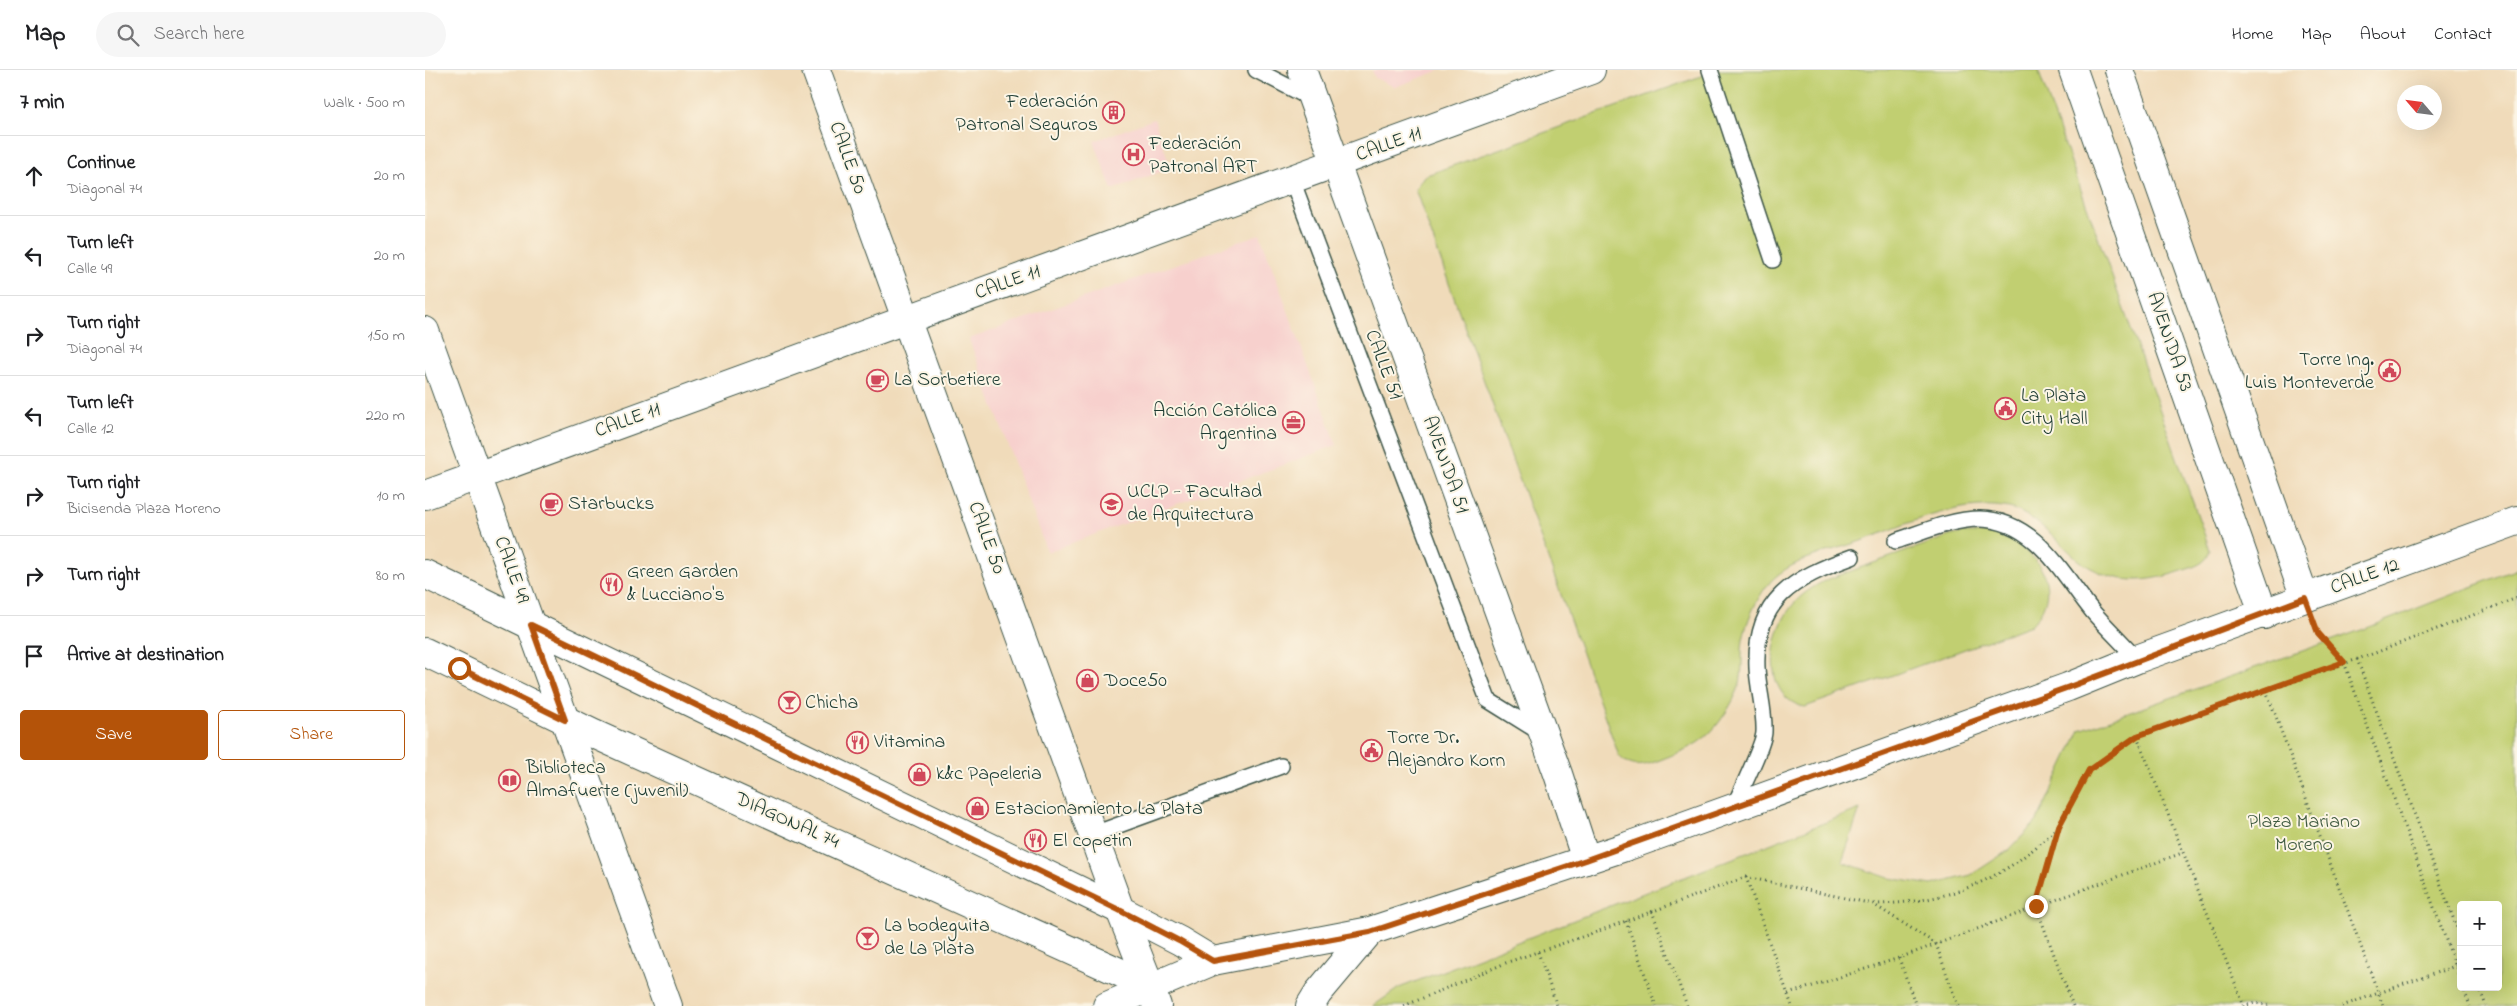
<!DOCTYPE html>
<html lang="en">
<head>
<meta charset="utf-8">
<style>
  body { margin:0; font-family:"Indie Flower",sans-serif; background:#f6f6f6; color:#202124 }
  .controls { position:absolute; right:15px; bottom:15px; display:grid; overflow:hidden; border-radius:5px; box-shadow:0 5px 20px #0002 }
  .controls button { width:45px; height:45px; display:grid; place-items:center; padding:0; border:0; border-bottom:1px solid #e0e0e0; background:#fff; color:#202124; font:25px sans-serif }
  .compass { position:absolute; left:1972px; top:15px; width:45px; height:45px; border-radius:50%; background:#fff; box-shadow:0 5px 20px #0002; rotate:298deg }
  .stop { position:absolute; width:15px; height:15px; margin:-11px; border:4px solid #b45309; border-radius:50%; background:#fff }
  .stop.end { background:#b45309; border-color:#fff; box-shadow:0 1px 5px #0008 }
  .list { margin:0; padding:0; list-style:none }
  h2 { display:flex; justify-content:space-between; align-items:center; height:65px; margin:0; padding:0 20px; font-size:21px }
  h2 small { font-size:16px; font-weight:400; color:#757577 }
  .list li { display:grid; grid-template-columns:32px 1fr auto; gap:15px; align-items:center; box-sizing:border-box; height:80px; padding:0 20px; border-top:1px solid #e0e0e0 }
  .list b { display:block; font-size:19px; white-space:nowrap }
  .list p { margin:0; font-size:16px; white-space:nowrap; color:#757577 }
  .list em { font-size:16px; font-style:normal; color:#757577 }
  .actions { display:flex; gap:10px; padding:15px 20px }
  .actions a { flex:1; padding:11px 0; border:1px solid #b45309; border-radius:5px; text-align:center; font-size:18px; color:#b45309 }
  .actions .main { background:#b45309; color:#fff }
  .icon { flex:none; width:28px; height:28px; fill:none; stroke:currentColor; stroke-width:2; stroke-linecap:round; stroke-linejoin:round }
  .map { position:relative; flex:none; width:2092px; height:936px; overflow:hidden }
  header { display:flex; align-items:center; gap:30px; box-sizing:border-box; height:70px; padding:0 25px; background:#fff; border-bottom:1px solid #e0e0e0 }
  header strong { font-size:24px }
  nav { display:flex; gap:28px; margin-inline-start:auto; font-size:18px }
  .search { width:350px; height:45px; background:#f6f6f6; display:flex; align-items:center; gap:12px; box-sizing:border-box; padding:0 18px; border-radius:28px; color:#757577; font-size:19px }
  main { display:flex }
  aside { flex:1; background:#fff }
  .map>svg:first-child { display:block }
  .built { fill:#f7d0cd }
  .green { fill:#c1cf71; stroke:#708652; fill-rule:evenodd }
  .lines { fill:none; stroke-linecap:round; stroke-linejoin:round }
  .lane-casing { stroke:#3e5548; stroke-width:18 }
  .street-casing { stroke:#3e5548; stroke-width:30 }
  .secondary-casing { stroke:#3e5548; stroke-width:30 }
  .primary-casing { stroke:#3e5548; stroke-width:30 }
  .path { stroke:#3e5548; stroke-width:3; stroke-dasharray:1 4; stroke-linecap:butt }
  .lane { stroke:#fff; stroke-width:15 }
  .street { stroke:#fff; stroke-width:28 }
  .secondary { stroke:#fff; stroke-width:28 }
  .primary { stroke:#fff; stroke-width:28 }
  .route { stroke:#b45309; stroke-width:6 }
  .labels { text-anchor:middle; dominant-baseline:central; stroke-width:4; stroke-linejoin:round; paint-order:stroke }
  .poi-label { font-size:20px; fill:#1f3d34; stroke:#fcf5e5; text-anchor:start }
  .street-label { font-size:20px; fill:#1f3d34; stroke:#fcf5e5 }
  .park-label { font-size:20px; fill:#3f5a40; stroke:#fcf5e5 }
</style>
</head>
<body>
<header>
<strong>Map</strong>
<div class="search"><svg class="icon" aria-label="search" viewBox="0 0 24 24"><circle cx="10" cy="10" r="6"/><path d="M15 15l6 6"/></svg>Search here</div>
<nav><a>Home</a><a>Map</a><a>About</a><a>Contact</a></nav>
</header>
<main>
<aside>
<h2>7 min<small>Walk · 500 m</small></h2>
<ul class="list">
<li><svg class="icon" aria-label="ahead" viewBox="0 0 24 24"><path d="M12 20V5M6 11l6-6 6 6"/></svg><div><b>Continue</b><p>Diagonal 74</p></div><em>20 m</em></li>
<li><svg class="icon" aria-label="left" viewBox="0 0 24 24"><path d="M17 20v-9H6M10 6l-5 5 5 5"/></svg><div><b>Turn left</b><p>Calle 49</p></div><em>20 m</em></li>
<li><svg class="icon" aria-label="right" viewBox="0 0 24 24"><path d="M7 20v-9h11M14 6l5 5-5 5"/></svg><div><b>Turn right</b><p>Diagonal 74</p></div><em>150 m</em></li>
<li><svg class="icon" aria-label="left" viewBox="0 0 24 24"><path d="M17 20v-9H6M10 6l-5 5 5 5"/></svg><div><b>Turn left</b><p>Calle 12</p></div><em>220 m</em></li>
<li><svg class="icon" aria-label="right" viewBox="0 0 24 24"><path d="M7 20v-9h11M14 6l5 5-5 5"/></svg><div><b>Turn right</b><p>Bicisenda Plaza Moreno</p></div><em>10 m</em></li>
<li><svg class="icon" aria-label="right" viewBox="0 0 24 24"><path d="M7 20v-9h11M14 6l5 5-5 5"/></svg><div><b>Turn right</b></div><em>80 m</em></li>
<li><svg class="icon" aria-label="arrive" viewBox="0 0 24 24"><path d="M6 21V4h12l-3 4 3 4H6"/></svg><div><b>Arrive at destination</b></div></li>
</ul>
<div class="actions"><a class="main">Save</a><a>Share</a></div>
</aside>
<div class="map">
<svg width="2092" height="936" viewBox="0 0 2092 936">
  <rect width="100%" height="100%" fill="#fcf5e5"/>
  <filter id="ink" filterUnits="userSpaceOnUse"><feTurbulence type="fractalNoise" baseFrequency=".02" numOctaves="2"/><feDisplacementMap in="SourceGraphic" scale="10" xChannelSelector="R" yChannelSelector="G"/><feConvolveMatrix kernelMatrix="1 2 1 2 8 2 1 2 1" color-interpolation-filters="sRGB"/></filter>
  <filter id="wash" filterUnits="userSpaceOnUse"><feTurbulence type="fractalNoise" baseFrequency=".0096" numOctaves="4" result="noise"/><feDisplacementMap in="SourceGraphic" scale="20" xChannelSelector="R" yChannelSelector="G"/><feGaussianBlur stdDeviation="1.12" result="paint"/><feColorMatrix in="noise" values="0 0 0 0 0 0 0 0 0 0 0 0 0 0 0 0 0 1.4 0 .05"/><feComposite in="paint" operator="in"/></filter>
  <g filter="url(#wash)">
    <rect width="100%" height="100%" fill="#f0dbba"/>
    <path class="built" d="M947 0H1016L970 17 950 8Z
      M729 49 746 98 687 120 669 71Z
      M835 164 912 375 622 482 544 269Z"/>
    <path class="green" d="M1293 0H1613L1785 480C1782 494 1770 496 1757 501 1721 513 1693 515 1659 494 1646 485 1632 468 1619 458 1608 449 1594 439 1579 437 1531 430 1481 455 1436 471 1405 482 1362 489 1341 517 1331 530 1321 553 1318 569 1316 581 1318 594 1316 607 1315 624 1293 658 1279 668 1267 678 1250 684 1235 690 1219 696 1207 700 1194 686L990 119 999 106Z
      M1538 463C1548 463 1560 463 1570 465 1613 477 1641 519 1606 555L1380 637C1336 628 1344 564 1367 536 1376 524 1388 517 1401 510L1524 466Z
      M2092 499V936H948L974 918 1435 739 1417 792 1464 808 1507 815 1546 805 1584 780 1612 751 1655 660 1942 558ZM2036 835H2073V917H2036Z"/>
  </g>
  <g filter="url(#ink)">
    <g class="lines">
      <defs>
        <path id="lane" d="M831 0 887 29
          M1285 0 1348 190
          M867 110 1063 630 1116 663
          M1471 471C1498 462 1527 449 1555 449 1611 450 1637 504 1668 542 1682 558 1698 573 1712 589
          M1309 737C1315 722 1339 674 1339 662 1340 641 1333 619 1332 598 1329 529 1369 508 1427 487
          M669 764 856 696"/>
        <path id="street" d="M391 0 695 840 725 916
          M0 261 243 936
          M0 425 1166 0
          M682 936 788 891"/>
        <path id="secondary" d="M877 0 1133 704 1161 790
          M1648 0 1839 545
          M1694 0 1880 528"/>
        <path id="primary" d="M0 504 695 840 755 871 788 891 945 861 1203 776 1643 617 1712 589 2092 451
          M0 582 169 664 725 916 732 936
          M885 936 893 923 945 861"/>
      </defs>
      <use href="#lane" class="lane-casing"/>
      <use href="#street" class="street-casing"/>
      <use href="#secondary" class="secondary-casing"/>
      <use href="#primary" class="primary-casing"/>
      <path class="path" d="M1891 558 1893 563 1919 592 2036 911
        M1932 589 2036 869
        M1841 620 1958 936
        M1712 666 1819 936
        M1321 807 1367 936
        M1449 834C1524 833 1580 810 1633 757
        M1227 841 1262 936
        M1201 851 1231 936
        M1113 882 1132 936
        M1474 888 1491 936
        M2038 917 2045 936
        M2054 917 2061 936
        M1363 924 1474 888 1757 783
        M979 936 1083 892 1174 861 1321 807 1448 834 1511 874 1533 936
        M1648 936 1611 836 1634 756 1664 700 1712 666 1950 583 2092 528
        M1818 936 1830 933 1847 936
        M1917 936 2036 894"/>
      <use href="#lane" class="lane"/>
      <use href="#street" class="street"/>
      <use href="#secondary" class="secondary"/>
      <use href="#primary" class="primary"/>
    </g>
  </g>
  <g class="lines" filter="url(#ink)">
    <path class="route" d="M34 598 140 650 106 555 694 840 754 871 788 891 945 862 1161 790 1644 617 1880 528 1893 563 1919 592 1712 666 1664 700 1634 756 1611 836"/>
  </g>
  <defs>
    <symbol id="building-ring" viewBox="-11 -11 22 22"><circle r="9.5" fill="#fcf5e5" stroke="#d1495b" stroke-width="1.5"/><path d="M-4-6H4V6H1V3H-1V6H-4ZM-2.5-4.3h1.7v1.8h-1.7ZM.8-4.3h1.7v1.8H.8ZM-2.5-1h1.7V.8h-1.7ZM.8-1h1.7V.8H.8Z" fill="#d1495b"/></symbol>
    <symbol id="hospital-ring" viewBox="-11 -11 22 22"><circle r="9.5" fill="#fcf5e5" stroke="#d1495b" stroke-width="1.5"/><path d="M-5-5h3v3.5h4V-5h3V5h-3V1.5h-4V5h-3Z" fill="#d1495b"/></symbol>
    <symbol id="civic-ring" viewBox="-11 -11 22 22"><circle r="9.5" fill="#fcf5e5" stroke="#d1495b" stroke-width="1.5"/><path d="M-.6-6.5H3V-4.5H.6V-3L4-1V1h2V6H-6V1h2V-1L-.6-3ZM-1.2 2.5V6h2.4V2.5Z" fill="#d1495b"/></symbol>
    <symbol id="cafe-ring" viewBox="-11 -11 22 22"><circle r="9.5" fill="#fcf5e5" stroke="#d1495b" stroke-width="1.5"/><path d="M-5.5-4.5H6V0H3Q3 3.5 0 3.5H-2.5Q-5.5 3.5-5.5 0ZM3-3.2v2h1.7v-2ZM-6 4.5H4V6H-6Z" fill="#d1495b"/></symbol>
    <symbol id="office-ring" viewBox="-11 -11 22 22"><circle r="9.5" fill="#fcf5e5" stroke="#d1495b" stroke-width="1.5"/><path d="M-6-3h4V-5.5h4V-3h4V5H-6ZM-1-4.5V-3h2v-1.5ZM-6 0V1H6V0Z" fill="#d1495b"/></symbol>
    <symbol id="university-ring" viewBox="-11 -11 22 22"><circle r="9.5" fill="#fcf5e5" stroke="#d1495b" stroke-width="1.5"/><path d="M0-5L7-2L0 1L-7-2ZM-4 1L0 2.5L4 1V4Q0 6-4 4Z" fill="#d1495b"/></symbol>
    <symbol id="restaurant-ring" viewBox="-11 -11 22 22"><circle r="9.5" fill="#fcf5e5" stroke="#d1495b" stroke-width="1.5"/><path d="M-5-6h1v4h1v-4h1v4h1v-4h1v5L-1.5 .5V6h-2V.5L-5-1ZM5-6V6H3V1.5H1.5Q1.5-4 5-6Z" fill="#d1495b"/></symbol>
    <symbol id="shop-ring" viewBox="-11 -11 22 22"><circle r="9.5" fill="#fcf5e5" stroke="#d1495b" stroke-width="1.5"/><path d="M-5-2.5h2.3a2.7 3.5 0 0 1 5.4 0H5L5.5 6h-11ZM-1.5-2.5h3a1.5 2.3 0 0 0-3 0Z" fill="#d1495b"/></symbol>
    <symbol id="bar-ring" viewBox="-11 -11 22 22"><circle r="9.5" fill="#fcf5e5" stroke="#d1495b" stroke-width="1.5"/><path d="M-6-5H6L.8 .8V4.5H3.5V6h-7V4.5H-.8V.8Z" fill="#d1495b"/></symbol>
    <symbol id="library-ring" viewBox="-11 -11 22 22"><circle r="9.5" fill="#fcf5e5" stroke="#d1495b" stroke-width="1.5"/><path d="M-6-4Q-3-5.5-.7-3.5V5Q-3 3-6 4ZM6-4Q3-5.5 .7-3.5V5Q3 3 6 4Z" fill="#d1495b"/></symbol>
  </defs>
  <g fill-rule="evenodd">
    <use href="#building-ring" x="676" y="30" width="25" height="25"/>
    <use href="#hospital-ring" x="696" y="72" width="25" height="25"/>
    <use href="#civic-ring" x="1952" y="288" width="25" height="25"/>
    <use href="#cafe-ring" x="440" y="298" width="25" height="25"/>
    <use href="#civic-ring" x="1568" y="326" width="25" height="25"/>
    <use href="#office-ring" x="856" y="340" width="25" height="25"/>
    <use href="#cafe-ring" x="114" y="422" width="25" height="25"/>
    <use href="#university-ring" x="674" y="422" width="25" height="25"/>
    <use href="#restaurant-ring" x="174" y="502" width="25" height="25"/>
    <use href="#shop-ring" x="650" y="598" width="25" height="25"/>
    <use href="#bar-ring" x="352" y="620" width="25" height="25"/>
    <use href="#restaurant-ring" x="420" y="660" width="25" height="25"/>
    <use href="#civic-ring" x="934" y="668" width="25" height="25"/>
    <use href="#shop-ring" x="482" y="692" width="25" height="25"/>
    <use href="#library-ring" x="72" y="698" width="25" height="25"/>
    <use href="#shop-ring" x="540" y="726" width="25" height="25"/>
    <use href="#restaurant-ring" x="598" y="758" width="25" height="25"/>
    <use href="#bar-ring" x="430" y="856" width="25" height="25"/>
  </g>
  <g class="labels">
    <g class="poi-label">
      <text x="673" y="32" text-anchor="end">Federación<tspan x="673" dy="23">Patronal Seguros</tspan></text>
      <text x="724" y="74">Federación<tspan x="724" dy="23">Patronal ART</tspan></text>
      <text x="1949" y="290" text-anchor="end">Torre Ing.<tspan x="1949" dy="23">Luis Monteverde</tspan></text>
      <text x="469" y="310">La Sorbetiere</text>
      <text x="1596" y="326">La Plata<tspan x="1596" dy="23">City Hall</tspan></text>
      <text x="852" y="341" text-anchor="end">Acción Católica<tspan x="852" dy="23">Argentina</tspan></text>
      <text x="702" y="422">UCLP - Facultad<tspan x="702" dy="23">de Arquitectura</tspan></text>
      <text x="143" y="434">Starbucks</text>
      <text x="202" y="502">Green Garden<tspan x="202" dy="23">&amp; Lucciano's</tspan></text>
      <text x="679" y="611">Doce50</text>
      <text x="380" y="633">Chicha</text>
      <text x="962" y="668">Torre Dr.<tspan x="962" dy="23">Alejandro Korn</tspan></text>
      <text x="449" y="672">Vitamina</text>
      <text x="101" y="698">Biblioteca<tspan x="101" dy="23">Almafuerte (juvenil)</tspan></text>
      <text x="511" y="704">k&amp;c Papeleria</text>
      <text x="569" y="739">Estacionamiento La Plata</text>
      <text x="627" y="771">El copetin</text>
      <text x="459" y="856">La bodeguita<tspan x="459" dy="23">de La Plata</tspan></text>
    </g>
    <g class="street-label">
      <text transform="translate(964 75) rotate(-20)">CALLE 11</text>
      <text transform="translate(422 88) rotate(70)">CALLE 50</text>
      <text transform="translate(583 213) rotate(-20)">CALLE 11</text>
      <text transform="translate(1744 272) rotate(71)">AVENIDA 53</text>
      <text transform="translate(958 295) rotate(69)">CALLE 51</text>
      <text transform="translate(203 351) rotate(-20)">CALLE 11</text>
      <text transform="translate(1020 395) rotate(70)">AVENIDA 51</text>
      <text transform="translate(561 468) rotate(70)">CALLE 50</text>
      <text transform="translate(86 500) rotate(70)">CALLE 49</text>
      <text transform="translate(1940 507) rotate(-20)">CALLE 12</text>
      <text transform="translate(362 751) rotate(24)">DIAGONAL 74</text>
    </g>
    <g class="park-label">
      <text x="1879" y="752">Plaza Mariano<tspan x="1879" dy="23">Moreno</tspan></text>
    </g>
  </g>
</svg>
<div class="controls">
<button>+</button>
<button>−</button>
</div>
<svg class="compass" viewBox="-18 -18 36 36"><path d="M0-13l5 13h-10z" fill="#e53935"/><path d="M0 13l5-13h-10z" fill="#757577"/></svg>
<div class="stop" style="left:34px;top:598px"></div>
<div class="stop end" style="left:1611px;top:836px"></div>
</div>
</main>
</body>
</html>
